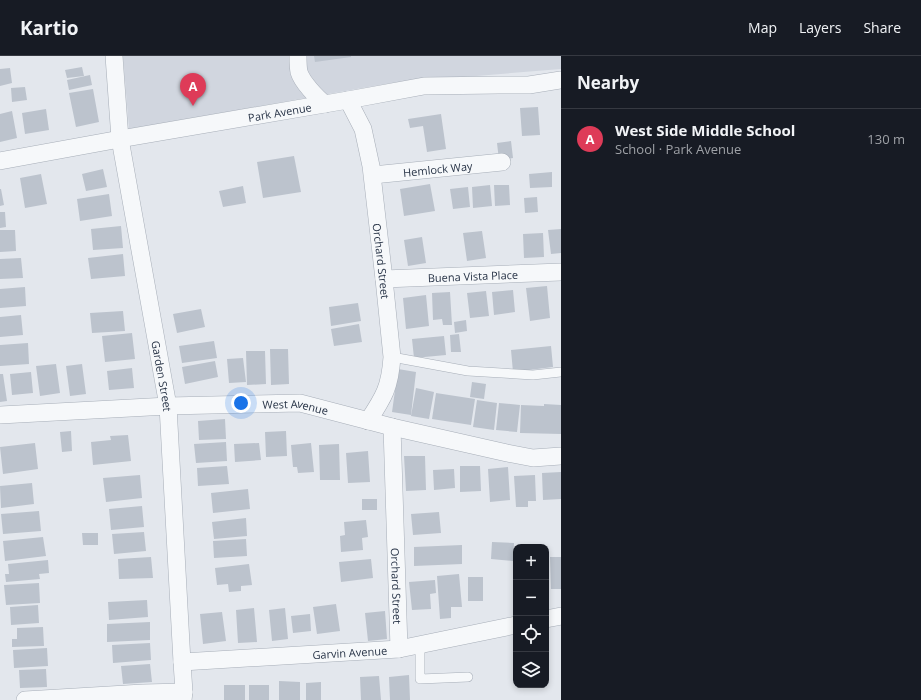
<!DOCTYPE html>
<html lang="en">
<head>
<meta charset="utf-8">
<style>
  body { margin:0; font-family:"Open Sans",sans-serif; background:#20242c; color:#f1f3f6 }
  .controls { position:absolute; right:12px; bottom:12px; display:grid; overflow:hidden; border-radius:8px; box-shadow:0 2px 6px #0003 }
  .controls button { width:36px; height:36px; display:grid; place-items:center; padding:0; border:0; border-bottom:1px solid #363941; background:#171b24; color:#f1f3f6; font:20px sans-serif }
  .you { position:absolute; left:241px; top:347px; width:14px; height:14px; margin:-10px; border:3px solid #fff; border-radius:50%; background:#1a73e8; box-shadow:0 0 0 6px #1a73e833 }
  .badge { display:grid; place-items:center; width:26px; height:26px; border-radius:50%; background:#de3b58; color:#fff; font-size:13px; font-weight:700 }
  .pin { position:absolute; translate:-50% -33px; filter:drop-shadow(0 1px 2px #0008) }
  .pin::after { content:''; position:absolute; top:21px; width:14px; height:12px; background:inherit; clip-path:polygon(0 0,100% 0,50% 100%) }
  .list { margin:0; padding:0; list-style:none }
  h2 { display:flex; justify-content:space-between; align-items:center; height:52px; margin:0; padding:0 16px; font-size:17px }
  h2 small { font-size:13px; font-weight:400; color:#9ea1a6 }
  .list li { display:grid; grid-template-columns:26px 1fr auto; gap:12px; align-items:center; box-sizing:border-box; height:60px; padding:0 16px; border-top:1px solid #363941 }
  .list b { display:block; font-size:15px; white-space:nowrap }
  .list p { margin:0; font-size:13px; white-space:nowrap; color:#9ea1a6 }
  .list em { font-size:13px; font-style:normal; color:#9ea1a6 }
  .icon { flex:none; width:22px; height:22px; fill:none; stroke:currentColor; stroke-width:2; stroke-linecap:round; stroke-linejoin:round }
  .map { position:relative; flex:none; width:561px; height:644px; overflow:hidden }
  header { display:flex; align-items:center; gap:24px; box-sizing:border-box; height:56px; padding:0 20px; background:#171b24; border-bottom:1px solid #363941 }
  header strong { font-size:19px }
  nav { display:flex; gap:22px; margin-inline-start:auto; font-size:14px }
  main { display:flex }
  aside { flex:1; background:#171b24 }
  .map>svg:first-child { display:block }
  .built { fill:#d1d6df }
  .building { fill:#bcc3cd }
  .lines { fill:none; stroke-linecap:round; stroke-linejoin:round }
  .lane-casing { stroke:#a7aeb8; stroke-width:10 }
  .street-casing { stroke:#a7aeb8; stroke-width:18 }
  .lane { stroke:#f6f8fa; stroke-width:9 }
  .street { stroke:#f6f8fa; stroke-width:17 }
  .labels { text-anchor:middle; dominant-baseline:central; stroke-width:4; stroke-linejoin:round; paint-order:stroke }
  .street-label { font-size:11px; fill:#283447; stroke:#f3f6f9 }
</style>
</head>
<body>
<header>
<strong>Kartio</strong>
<nav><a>Map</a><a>Layers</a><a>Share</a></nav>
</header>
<main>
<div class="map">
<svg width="561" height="644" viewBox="0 0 561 644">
  <rect width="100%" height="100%" fill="#e3e7ed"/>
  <path class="built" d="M123 0H561V13L391 27 129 73Z"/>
  <path class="building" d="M314 0H351V1L315 6Z
    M82 11 84 20 67 22 65 14Z
    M10 12 12 27 0 30V13Z
    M90 19 92 29 69 34 67 24Z
    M25 31 27 44 12 46 11 32Z
    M93 33 99 66 76 71 69 37Z
    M538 51 540 79 522 80 520 52Z
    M46 53 49 74 25 78 22 57Z
    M12 55 17 82 0 86V58Z
    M441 58 446 93 427 96 423 70 410 72 408 63Z
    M511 85 513 102 499 104 497 87Z
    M294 100 301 136 263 142 257 106Z
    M103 113 107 131 86 135 82 118Z
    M552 116V131L530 132 529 118Z
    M41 118 47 148 25 152 20 122Z
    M430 128 435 155 404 160 400 133Z
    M490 129 492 150 473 152 472 131Z
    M494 129H509L510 149 495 150Z
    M243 130 246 147 223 151 219 135Z
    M468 131 470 151 453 153 450 133Z
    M0 133H1L4 149 0 150Z
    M109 138 112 160 80 165 77 143Z
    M537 141 538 156 525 157 524 142Z
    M0 156H5L6 171 0 172Z
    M121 170 123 192 93 194 91 173Z
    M561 173V197L551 198 548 174Z
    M0 174H15L16 195 0 196Z
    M482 175 486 202 467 205 463 177Z
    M543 177 544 201 524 202 523 178Z
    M422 181 426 207 408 210 404 184Z
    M123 198 125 220 91 223 88 202Z
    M21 202 23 222 0 223V203Z
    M547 230 550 262 530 265 526 232Z
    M25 231 26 250 0 252V233Z
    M513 234 515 256 494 259 492 236Z
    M486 235 489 260 470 262 467 237Z
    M450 236 452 269H443L442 263 433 264 432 237Z
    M426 239 429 270 406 273 403 242Z
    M358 247 361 265 331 270 329 251Z
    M201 253 205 271 177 277 173 258Z
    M123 255 125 275 92 277 90 257Z
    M21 259 23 279 0 281V261Z
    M466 264 467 275 455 277 454 266Z
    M359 268 362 286 334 290 331 273Z
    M132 277 135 303 105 306 102 280Z
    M459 278 461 296H451L450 279Z
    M444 280 446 299 414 302 412 283Z
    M214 285 217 302 182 307 179 290Z
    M28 287 29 308 0 310V289Z
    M551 290 553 311 513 316 511 294Z
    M270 293H288L289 328 271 329Z
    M246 295H265L266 328 247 329Z
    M243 302 246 326 229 327 227 303Z
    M215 305 218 321 185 328 182 311Z
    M56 308 60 337 40 340 36 310Z
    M82 308 86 338 70 340 66 310Z
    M132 312 134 332 109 334 107 315Z
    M398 313 416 316 411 359 392 356Z
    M31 316 33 337 12 339 10 318Z
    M0 318H3L7 345 0 346Z
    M472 326 486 328 484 343 470 341Z
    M416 332 434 336 429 363 411 360Z
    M436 337 475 343 471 369 432 363Z
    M477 344 497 347 494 374 473 371Z
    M499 347 520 349 517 376 496 374Z
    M544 348 561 349V378L520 377 521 349 544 350Z
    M225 363 226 383 199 384 198 365Z
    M71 375 72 395 62 396 60 376Z
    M286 375 287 400 266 401 265 376Z
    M128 379 131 405 93 409 91 386 111 384 110 380Z
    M226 386 227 405 196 407 194 388Z
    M35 387 38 413 3 418 0 391Z
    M259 387 261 404 235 406 234 388Z
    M311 387 314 416 298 417 297 411H293L291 389Z
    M339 388 340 424H320L319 389Z
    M368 395 370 426 348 427 346 397Z
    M404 400H425L426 434 406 435Z
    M227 410 229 428 198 430 197 412Z
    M460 410H480L481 435 460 436Z
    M508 411 510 444 490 446 488 413Z
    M454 413 455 432 434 434 433 414Z
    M561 416V443L543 444 542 417Z
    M140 419 142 442 106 446 103 422Z
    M535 419 536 445H528V451H516L514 420Z
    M32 427 34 448 1 452 0 430Z
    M248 433 250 453 213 457 211 437Z
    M362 443H377V454H362Z
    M142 450 144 471 111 474 109 453Z
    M39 455 41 475 3 478 1 458Z
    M439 456 441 477 413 479 411 458Z
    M246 462 247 480 214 483 212 466Z
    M366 464 368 481 362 482 363 494 341 496 340 480 345 479 344 466Z
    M144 476 146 495 114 498 112 478Z
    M82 477H98V489H83Z
    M43 481 46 500 5 505 3 485Z
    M246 483 247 500 214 502 213 485Z
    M492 486 514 487 513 505 491 503Z
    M462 489V508L414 510V491Z
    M151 501 153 522 119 523 118 503Z
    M550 501H561V533H551Z
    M371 503 373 522 341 526 339 506Z
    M48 504 49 517 39 518 40 523 6 526 5 518H9L8 508Z
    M249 508 252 529 241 530V535L229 536 228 528 217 529 215 512Z
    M459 518 462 551H451V562L440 563 437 520Z
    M468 521H483V545H468Z
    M435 524 436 537 430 538 431 553 412 554 409 526Z
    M39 527 40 547 6 549 4 529Z
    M147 544 148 561 109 564 108 546Z
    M336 548 340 575 317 578 313 551Z
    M38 549 39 567 11 569 10 551Z
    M254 552 257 586 238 587 236 554Z
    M285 552 288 583 272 585 269 554Z
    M385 555 387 583 368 585 365 557Z
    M222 556 226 585 203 588 200 558Z
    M310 558 311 575 293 577 291 560Z
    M150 566V584L107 586V568Z
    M43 571 44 590 12 591V583H17V572Z
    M150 587 151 604 113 607 112 589Z
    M47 592 48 610 14 612 13 594Z
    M150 608 152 626 123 628 121 610Z
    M46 613 47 631 20 632 19 614Z
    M409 619 410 644H390L389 621Z
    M379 620 381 644H361L360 621Z
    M279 625 300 626V644H279Z
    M321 626V644H306V627Z
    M224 629H245V644H224Z
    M249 629H269V644H249Z"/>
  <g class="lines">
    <defs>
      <path id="lane" d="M392 301 468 315 533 319 561 316
        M420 589V623L468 621"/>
      <g id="street">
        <path id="s1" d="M114 0 120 83 168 350 182 606 184 636 183 644"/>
        <path d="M298 0C298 5 298 11 299 16 302 26 317 42 325 48"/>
        <path id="s2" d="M348 44 363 73 371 110 384 223 392 301C390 331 384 341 368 365"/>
        <path id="s3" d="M0 105 120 83 348 44 424 30 499 29H529L561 24"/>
        <path id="s4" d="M373 119 502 106"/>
        <path id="s5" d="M384 223 561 216"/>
        <path id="s6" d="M0 359 168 350 300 347 392 371 507 397 533 402 561 400"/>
        <path id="s7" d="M392 371 399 593"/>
        <path d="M546 563 561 560"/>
        <path id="s8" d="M182 606 399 593 516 569"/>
        <path d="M25 644 143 637 184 636"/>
      </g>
    </defs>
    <use href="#lane" class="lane-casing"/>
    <use href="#street" class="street-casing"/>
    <use href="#lane" class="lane"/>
    <use href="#street" class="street"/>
  </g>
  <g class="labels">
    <g class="street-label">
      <text stroke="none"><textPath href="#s3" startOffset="284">Park Avenue</textPath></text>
      <text stroke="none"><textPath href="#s4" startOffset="65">Hemlock Way</textPath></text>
      <text stroke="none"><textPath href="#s2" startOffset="166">Orchard Street</textPath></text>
      <text stroke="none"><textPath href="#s5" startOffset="89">Buena Vista Place</textPath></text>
      <text stroke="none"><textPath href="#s1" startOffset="324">Garden Street</textPath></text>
      <text stroke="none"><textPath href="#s6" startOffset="296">West Avenue</textPath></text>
      <text stroke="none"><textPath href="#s7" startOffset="159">Orchard Street</textPath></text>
      <text stroke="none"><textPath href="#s8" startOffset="168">Garvin Avenue</textPath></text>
    </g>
  </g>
</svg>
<div class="controls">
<button>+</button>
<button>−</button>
<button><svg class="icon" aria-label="locate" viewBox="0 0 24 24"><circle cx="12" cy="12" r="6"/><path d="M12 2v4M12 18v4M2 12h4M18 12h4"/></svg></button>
<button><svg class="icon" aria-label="layers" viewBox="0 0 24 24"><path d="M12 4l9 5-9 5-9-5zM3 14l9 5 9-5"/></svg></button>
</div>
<div class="you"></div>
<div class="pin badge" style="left:193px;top:50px">A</div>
</div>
<aside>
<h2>Nearby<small></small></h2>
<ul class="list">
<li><span class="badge">A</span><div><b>West Side Middle School</b><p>School · Park Avenue</p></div><em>130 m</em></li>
</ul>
</aside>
</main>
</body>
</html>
